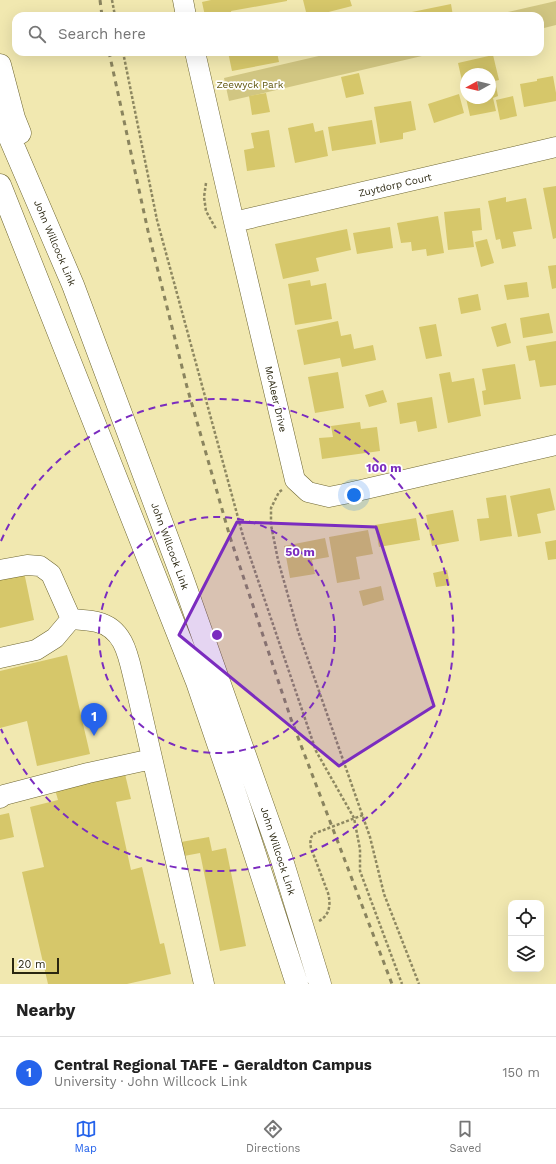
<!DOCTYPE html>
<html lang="en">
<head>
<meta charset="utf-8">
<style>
  body { margin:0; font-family:"Work Sans",sans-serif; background:#f6f6f6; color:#222 }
  .controls { position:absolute; right:12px; bottom:12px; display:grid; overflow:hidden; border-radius:8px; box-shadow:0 4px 16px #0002 }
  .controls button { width:36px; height:36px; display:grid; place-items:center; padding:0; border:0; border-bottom:1px solid #e0e0e0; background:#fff; color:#222; font:20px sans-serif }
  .compass { position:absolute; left:460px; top:68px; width:36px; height:36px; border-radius:50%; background:#fff; box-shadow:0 4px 16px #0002; rotate:262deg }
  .scale { position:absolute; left:12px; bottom:10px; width:47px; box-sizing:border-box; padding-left:4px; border:2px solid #2a2610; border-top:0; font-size:11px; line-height:14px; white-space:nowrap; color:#2a2610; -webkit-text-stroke:3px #fff; paint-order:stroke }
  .you { position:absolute; left:354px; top:495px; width:14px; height:14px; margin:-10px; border:3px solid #fff; border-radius:50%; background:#1a73e8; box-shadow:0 0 0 6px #1a73e833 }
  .badge { display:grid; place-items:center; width:26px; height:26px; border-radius:50%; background:#2563eb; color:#fff; font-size:13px; font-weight:700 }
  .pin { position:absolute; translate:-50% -33px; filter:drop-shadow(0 1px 2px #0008) }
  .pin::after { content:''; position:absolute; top:21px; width:14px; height:12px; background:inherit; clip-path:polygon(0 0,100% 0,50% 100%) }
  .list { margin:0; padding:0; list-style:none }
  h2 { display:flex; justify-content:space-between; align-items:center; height:52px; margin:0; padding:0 16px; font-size:17px }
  h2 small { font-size:13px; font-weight:400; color:#767676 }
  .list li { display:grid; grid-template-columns:26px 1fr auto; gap:12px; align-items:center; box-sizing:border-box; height:72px; padding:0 16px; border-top:1px solid #e0e0e0 }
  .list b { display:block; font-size:15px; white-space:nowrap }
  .list p { margin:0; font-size:13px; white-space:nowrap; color:#767676 }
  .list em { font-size:13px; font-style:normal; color:#767676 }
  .icon { flex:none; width:22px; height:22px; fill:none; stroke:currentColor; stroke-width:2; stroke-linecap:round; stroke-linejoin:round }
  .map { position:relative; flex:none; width:556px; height:984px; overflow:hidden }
  .search { position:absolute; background:#fff; box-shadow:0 4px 16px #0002; left:12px; right:12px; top:12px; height:44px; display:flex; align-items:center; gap:10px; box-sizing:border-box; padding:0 14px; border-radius:12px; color:#767676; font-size:15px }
  .sheet { height:124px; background:#fff }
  nav { display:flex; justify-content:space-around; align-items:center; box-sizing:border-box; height:56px; border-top:1px solid #e0e0e0; background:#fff; font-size:11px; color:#767676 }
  nav a { display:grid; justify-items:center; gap:2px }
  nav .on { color:#2563eb }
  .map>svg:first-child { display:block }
  .green { fill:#d1c682 }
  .building { fill:#d6c76a }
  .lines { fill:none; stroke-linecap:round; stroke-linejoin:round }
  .minor-casing { stroke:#6e6632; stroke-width:21 }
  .major-casing { stroke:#6e6632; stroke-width:23 }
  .path { stroke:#8e8861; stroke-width:2.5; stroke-dasharray:3 2; stroke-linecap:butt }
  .minor { stroke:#fff; stroke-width:20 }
  .major { stroke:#fff; stroke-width:22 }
  .rail { stroke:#8a845e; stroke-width:3; stroke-dasharray:5 5; stroke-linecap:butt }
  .marked { fill:#7b2cbf; fill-opacity:0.2; stroke:#7b2cbf; stroke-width:3; stroke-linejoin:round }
  .ring { fill:none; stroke:#7b2cbf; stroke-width:2; stroke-dasharray:7 5 }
  .labels { text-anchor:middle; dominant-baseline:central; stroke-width:3.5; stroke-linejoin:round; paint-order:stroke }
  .park-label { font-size:10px; fill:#61570f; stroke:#fff }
  .street-label { font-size:10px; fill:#2a2610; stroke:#fff }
  .centre { fill:#7b2cbf; stroke:#fff; stroke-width:2 }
  .ring-label { font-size:12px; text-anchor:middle; font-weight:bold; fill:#7b2cbf; stroke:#fff; stroke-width:3.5; stroke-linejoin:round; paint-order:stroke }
</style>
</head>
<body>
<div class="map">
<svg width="556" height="984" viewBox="0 0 556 984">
  <rect width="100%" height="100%" fill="#f1e8b0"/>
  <path class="green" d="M556 1V25L540 29V16H491Z
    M336 52H439L229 101 224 78Z"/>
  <path class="building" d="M211 0H287V1L231 11 232 16H205L202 2Z
    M303 0H350L352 6 313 16H307Z
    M451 4 453 16H408L407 13Z
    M228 52H277L279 62 232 71Z
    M493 55 499 80 495 81 498 96 493 98 496 111 470 116 466 98H490V74H466L465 94 458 63Z
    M359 73 364 94 346 98 341 77Z
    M553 76 556 93V101L524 107 520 84 537 81V79Z
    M266 93 270 112 252 115 249 96Z
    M459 94 464 113 434 123 428 104Z
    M513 96 517 116 500 120 496 100Z
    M411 101 416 130 403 133V139L380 143 374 107Z
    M372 120 376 144 332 151 328 127Z
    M313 123 315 132 323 130 328 156 295 163 288 128Z
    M269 130 275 167 247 171 244 150 254 148 251 133Z
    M556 186V238L553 239 543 188Z
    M506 197V202L526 198 532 229 513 232 516 246 502 249 500 239 496 240 488 201Z
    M480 208 482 230 472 231 474 247 448 250 444 212Z
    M438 216 444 253 427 256 426 249 412 251 411 242 401 243 397 223Z
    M390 227 393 248 357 254 353 233Z
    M347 229 351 250 316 258 319 271 283 279 275 244Z
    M487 239 494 263 481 267 475 242Z
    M556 265V288L552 289 548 266Z
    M310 280 311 286 326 283 332 319 295 325 288 284Z
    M527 282 529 297 507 300 504 285Z
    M478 294 481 310 461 314 458 298Z
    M549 313 553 333 523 338 520 318Z
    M338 321 341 336 351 334 354 349 373 345 376 360 342 367 340 358 304 365 297 330Z
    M506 323 511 343 497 347 491 327Z
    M436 324 442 356 426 359 419 327Z
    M556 341V385L540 387 535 360 529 361 526 346Z
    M515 364 521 399 484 405 482 391 486 390 482 369Z
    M338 372 344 408 315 413 308 377Z
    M450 372 452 382 474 378 481 416 448 423 439 374Z
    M383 390 387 402 369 407 365 395Z
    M432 397 437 428 418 432 416 421 400 424 397 403Z
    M360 422 361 429 377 427 380 451 322 459 319 438 333 437 331 426Z
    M550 488 555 510 537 514 541 533 518 537 510 496Z
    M506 495 512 536 480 541 477 519 489 518 486 498Z
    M453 510 459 541 432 546 426 515Z
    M416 518 420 540 379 547 375 525Z
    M368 530 373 554 356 557 360 579 337 583 329 537Z
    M325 538 329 557 312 560 315 574 290 578 284 546Z
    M556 540V559L548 560 545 542Z
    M447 570 450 585 436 587 433 573Z
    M24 572 34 620 0 628V577Z
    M381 586 384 600 363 606 359 591Z
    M67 655 90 754 37 766 27 721 0 728V671Z
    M124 770 131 799 116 802 131 870 142 867 160 944 164 943 171 974 127 984H48L22 872 44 867 30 807 58 800 54 786Z
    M9 813 14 837 0 840V815Z
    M209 837 212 851 226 848 246 946 220 951 200 853 184 856 181 842Z"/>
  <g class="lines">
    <defs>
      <path id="minor" d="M183 0 186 16
        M195 52 234 222 295 480 308 492 329 497 344 494 556 445
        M234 222 556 147
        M0 570 27 565 40 566 51 574 71 619C80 620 89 620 97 622 127 629 129 662 136 688L204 984
        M0 658 36 650 55 638 71 619
        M0 798 4 795 88 773 152 759"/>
      <path id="major" d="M0 65 14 118 20 133
        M0 115 73 285 182 577 282 860 320 984
        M0 185 197 682 238 802 297 984"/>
    </defs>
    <use href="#minor" class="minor-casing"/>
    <use href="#major" class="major-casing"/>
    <path class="path" d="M112 0 115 16
      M123 52 157 220 243 536 316 751 354 818 360 849V871L402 984
      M206 183 204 197 206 211 216 229
      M282 490 279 492 271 508V525L278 560 298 631 370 837 384 894 419 984
      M319 921C330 915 331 904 328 893L311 848C310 842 310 839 313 834L363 815"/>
    <use href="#minor" class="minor"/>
    <use href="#major" class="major"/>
    <path class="rail" d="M100 0 102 16
      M109 52 148 231 187 387 230 537 291 719 392 984"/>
  </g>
  <path class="marked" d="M237 522 376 527 434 706 339 766 179 635Z"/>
  <g class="ring">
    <circle cx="217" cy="635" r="118"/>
    <path d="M1 541A236 236 0 1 1 1 729"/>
  </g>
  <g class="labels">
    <g class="park-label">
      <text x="250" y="84">Zeewyck Park</text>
    </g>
    <g class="street-label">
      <text transform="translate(395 185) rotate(-13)">Zuytdorp Court</text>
      <text transform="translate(55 243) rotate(67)">John Willcock Link</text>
      <text transform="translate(276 399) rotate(77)">McAleer Drive</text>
      <text transform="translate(170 546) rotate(70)">John Willcock Link</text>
      <text transform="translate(278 851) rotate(72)">John Willcock Link</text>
    </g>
  </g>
  <circle cx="217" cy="635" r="6" class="centre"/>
  <g class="ring-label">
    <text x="384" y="472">100 m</text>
    <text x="300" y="556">50 m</text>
  </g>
</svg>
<div class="controls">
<button><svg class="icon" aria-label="locate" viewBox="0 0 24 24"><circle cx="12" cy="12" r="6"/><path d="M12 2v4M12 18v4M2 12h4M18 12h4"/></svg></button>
<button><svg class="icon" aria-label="layers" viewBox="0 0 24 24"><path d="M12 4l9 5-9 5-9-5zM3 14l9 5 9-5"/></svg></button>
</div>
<svg class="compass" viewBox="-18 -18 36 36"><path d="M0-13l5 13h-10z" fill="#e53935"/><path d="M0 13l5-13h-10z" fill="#767676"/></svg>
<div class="scale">20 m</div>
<div class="you"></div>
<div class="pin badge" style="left:94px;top:736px">1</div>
<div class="search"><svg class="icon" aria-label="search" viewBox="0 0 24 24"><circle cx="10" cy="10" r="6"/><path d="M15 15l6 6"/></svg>Search here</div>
</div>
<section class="sheet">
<h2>Nearby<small></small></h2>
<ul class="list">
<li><span class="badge">1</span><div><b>Central Regional TAFE - Geraldton Campus</b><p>University · John Willcock Link</p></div><em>150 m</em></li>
</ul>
</section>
<nav>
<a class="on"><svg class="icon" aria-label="map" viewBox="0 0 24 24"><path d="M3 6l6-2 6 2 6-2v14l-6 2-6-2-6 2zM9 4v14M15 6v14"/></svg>Map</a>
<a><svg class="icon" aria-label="directions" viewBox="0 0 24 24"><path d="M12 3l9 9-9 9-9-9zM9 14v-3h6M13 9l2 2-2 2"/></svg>Directions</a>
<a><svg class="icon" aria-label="saved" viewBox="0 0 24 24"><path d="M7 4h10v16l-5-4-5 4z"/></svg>Saved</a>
</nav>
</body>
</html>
